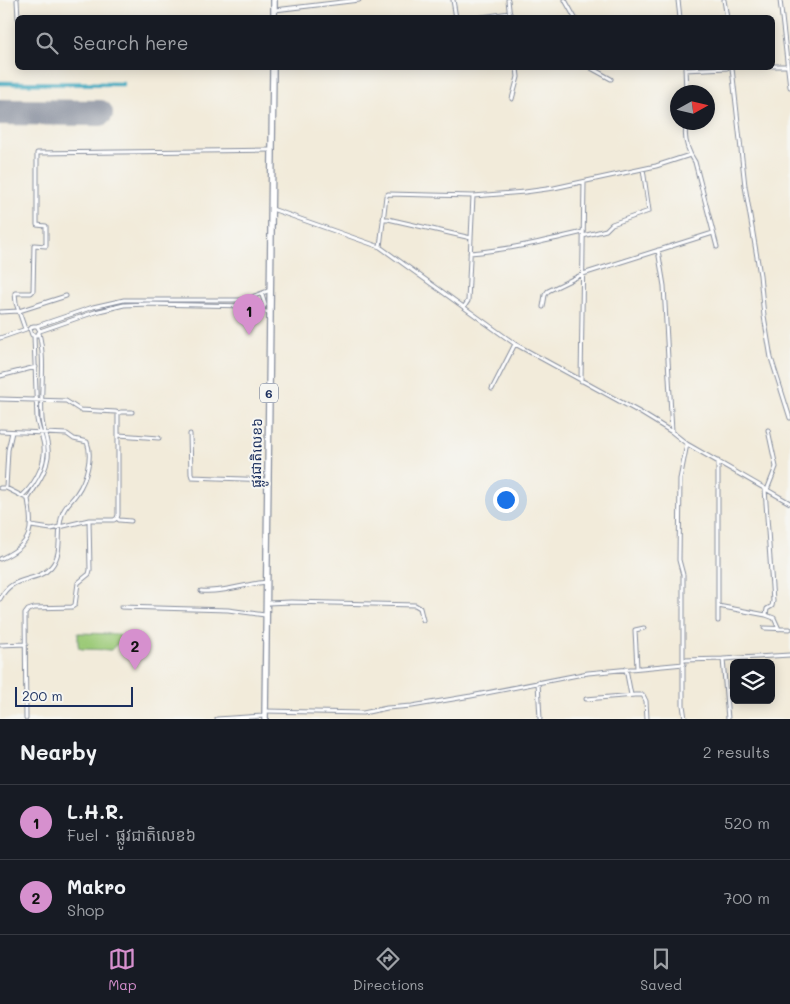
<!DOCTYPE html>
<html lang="en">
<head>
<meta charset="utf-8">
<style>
  body { margin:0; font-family:Mali,"Noto Sans Khmer",sans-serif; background:#20242c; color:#f1f3f6 }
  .controls { position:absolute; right:15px; bottom:15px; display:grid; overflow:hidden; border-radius:8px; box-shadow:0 2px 12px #0003 }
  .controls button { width:45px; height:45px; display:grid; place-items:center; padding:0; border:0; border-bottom:1px solid #363941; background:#171b24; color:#f1f3f6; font:25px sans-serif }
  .compass { position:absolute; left:670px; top:85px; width:45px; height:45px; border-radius:50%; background:#171b24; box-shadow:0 2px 12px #0003; rotate:82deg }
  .scale { position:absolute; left:15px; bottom:12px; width:118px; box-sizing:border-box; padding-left:5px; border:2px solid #1b2f5e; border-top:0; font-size:14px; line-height:18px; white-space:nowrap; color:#1b2f5e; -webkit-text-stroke:4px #f6f6f2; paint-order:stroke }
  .you { position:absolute; left:505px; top:499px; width:18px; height:18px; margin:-12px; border:4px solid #fff; border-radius:50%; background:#1a73e8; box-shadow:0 0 0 8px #1a73e833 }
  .badge { display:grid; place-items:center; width:32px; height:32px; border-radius:50%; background:#d690ce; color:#111; font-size:16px; font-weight:700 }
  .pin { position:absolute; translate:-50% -41px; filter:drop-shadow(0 1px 2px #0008) }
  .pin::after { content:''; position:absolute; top:26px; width:18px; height:15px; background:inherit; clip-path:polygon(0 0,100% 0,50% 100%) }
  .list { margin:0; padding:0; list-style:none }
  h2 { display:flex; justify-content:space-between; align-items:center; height:65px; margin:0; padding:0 20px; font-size:21px }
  h2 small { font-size:16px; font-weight:400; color:#9ea1a6 }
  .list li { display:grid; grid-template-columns:32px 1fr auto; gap:15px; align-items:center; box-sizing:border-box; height:75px; padding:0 20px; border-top:1px solid #363941 }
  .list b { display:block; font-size:19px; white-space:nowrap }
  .list p { margin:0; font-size:16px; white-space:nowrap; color:#9ea1a6 }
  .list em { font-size:16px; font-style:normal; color:#9ea1a6 }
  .icon { flex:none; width:28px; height:28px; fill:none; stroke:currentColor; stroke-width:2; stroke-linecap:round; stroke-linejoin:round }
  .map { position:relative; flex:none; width:790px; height:719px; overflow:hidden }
  .search { position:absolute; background:#171b24; box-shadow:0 2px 12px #0003; left:15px; right:15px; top:15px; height:55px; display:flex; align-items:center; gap:12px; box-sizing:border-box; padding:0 18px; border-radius:8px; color:#9ea1a6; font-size:19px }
  .sheet { height:215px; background:#171b24 }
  nav { display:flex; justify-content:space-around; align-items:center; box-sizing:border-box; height:70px; border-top:1px solid #363941; background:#171b24; font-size:14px; color:#9ea1a6 }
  nav a { display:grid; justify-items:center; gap:2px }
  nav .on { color:#d690ce }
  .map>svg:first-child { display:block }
  .green { fill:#9cca78; stroke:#5c7c6b }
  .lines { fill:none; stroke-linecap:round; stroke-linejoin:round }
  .canal { stroke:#3fa9bf; stroke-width:4.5 }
  .runway { stroke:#868d9c; stroke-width:26 }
  .street-casing { stroke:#868d9c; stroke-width:5 }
  .highway-casing { stroke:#868d9c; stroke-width:8 }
  .street { stroke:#fff; stroke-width:3 }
  .highway { stroke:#fff; stroke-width:5.5 }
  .labels { text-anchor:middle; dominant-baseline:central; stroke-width:4; stroke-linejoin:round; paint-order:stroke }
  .shield { fill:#f6f6f2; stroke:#5d6b8a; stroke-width:1 }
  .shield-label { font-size:12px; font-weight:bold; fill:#1b2f5e }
  .street-label { font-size:14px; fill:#1b2f5e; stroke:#f6f6f2 }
</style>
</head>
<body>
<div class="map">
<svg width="790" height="719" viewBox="0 0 790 719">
  <rect width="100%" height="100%" fill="#f6f6f2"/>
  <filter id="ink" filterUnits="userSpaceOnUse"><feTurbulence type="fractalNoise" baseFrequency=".02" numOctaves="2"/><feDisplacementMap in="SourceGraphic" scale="10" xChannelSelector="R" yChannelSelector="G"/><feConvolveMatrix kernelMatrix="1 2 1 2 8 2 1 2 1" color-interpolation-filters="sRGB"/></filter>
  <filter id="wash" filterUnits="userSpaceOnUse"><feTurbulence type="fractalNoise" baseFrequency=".0096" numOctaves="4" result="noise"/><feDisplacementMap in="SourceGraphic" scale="20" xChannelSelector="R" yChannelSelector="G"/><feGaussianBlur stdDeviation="1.12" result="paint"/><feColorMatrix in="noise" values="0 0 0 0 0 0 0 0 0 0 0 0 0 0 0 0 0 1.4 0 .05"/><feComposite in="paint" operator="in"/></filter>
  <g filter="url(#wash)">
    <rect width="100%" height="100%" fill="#f2ebda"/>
    <path class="green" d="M78 633 117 634 120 636V641L111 650 82 649 79 648 78 644Z"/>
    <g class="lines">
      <path class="canal" d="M0 83 123 84"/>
      <path class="runway" d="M0 112 100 113"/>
    </g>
  </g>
  <g filter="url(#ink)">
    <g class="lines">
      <defs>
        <path id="street" d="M17 0 18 18
          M453 0 456 18
          M508 0 510 18
          M565 0 575 18
          M678 0 680 18
          M724 0 727 18
          M780 0 790 87
          M275 10 359 0
          M475 18 510 13
          M772 66H787
          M591 68 611 79
          M685 68 686 92
          M732 68 745 186 760 275 764 316 771 358 790 418
          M685 70 727 68
          M512 99 518 77 517 68
          M687 122C683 136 687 150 695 162L717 247
          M272 209 380 247 515 344 641 413 672 432 687 444 790 503
          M383 219H388L471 238
          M583 236 606 230 612 224 649 211 643 169
          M380 247 386 196 388 194 473 196 525 192 554 188 656 166 690 155
          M658 250 664 286 672 432
          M470 253C508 250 546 241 583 232
          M464 307 468 301 473 196
          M543 307 545 295 548 291 583 274 713 233
          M262 310 265 305 262 295
          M0 312 19 311 66 296
          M37 326 40 331 37 335H32L30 329 33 326H37L93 307 124 300H248C255 294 262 294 270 290
          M25 329 16 303 15 293H31L33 291 34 245 46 246V226L37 225V153L272 150
          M40 331 95 312 124 305 148 304 249 306C255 312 262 310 270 313
          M0 338 26 329
          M0 376 36 367
          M581 381 584 182
          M492 389 515 344
          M0 399 66 401 80 410 116 412 118 413 121 412H132
          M0 431 67 434 74 439 87 442C93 457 86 480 77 493 72 501 64 506 62 515 56 533 64 552 51 567 36 584 13 573 0 599
          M190 434 191 474 192 477 267 480
          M119 435 159 438
          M718 461V621
          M0 488H6L28 499
          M6 488 8 450 12 432
          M765 489 773 601 772 606 767 609 766 615 774 618 779 629
          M767 490 776 467 768 430
          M23 495C36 483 48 460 43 441 41 433 38 427 37 419L34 336
          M117 518 118 515V413
          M31 526 51 529 89 520H114L117 518 119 520 131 521
          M0 559C33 544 33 531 28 499 36 485 46 473 48 457 50 444 43 432 42 419 40 391 46 361 39 333
          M201 591C224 593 244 584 267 582
          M267 603 291 602 415 605 420 608 423 620
          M718 606 766 615
          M121 607 228 610 265 615
          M764 628 790 629
          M0 645 26 644
          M723 659 790 655
          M684 660 723 659 728 719
          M637 668 635 630 644 628
          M626 669 631 695
          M538 682 540 719
          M586 699 635 695H643L646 701 647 719
          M265 711 363 713 387 708 412 706 471 696 588 673 684 664
          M26 719 25 614 28 610 34 608 72 607 75 605 78 583 89 574 90 570 89 520
          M217 719 264 716
          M685 719 683 705V575L679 560 680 479 687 444"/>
        <path id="highway" d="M274 18V0
          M265 719 273 68"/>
      </defs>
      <use href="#street" class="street-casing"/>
      <use href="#highway" class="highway-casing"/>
      <use href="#street" class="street"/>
      <use href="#highway" class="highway"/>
    </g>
  </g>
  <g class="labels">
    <rect class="shield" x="260" y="383.5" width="18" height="19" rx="4"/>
    <g class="shield-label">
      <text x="269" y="393">6</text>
    </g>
    <g class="street-label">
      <text transform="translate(256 453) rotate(-89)">ផ្លូវជាតិលេខ៦</text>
    </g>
  </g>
</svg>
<div class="controls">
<button><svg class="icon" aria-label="layers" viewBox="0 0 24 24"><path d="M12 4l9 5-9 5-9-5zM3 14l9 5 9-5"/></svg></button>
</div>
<svg class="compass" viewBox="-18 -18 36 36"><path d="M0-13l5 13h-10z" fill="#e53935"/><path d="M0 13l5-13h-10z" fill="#9ea1a6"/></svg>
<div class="scale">200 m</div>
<div class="you"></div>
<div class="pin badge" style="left:249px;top:335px">1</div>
<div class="pin badge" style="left:135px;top:670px">2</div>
<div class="search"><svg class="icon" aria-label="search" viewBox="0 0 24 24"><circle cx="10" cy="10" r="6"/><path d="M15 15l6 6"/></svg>Search here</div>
</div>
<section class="sheet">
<h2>Nearby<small>2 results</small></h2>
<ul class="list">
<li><span class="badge">1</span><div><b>L.H.R.</b><p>Fuel · ផ្លូវជាតិលេខ៦</p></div><em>520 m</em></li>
<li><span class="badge">2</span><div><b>Makro</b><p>Shop</p></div><em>700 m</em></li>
</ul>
</section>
<nav>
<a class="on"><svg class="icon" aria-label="map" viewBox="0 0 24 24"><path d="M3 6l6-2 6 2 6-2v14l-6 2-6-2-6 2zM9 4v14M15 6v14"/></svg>Map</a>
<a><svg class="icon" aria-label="directions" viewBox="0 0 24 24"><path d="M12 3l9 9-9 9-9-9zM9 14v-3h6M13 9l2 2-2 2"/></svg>Directions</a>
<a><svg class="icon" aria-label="saved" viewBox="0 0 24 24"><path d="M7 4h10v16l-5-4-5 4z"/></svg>Saved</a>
</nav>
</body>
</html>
